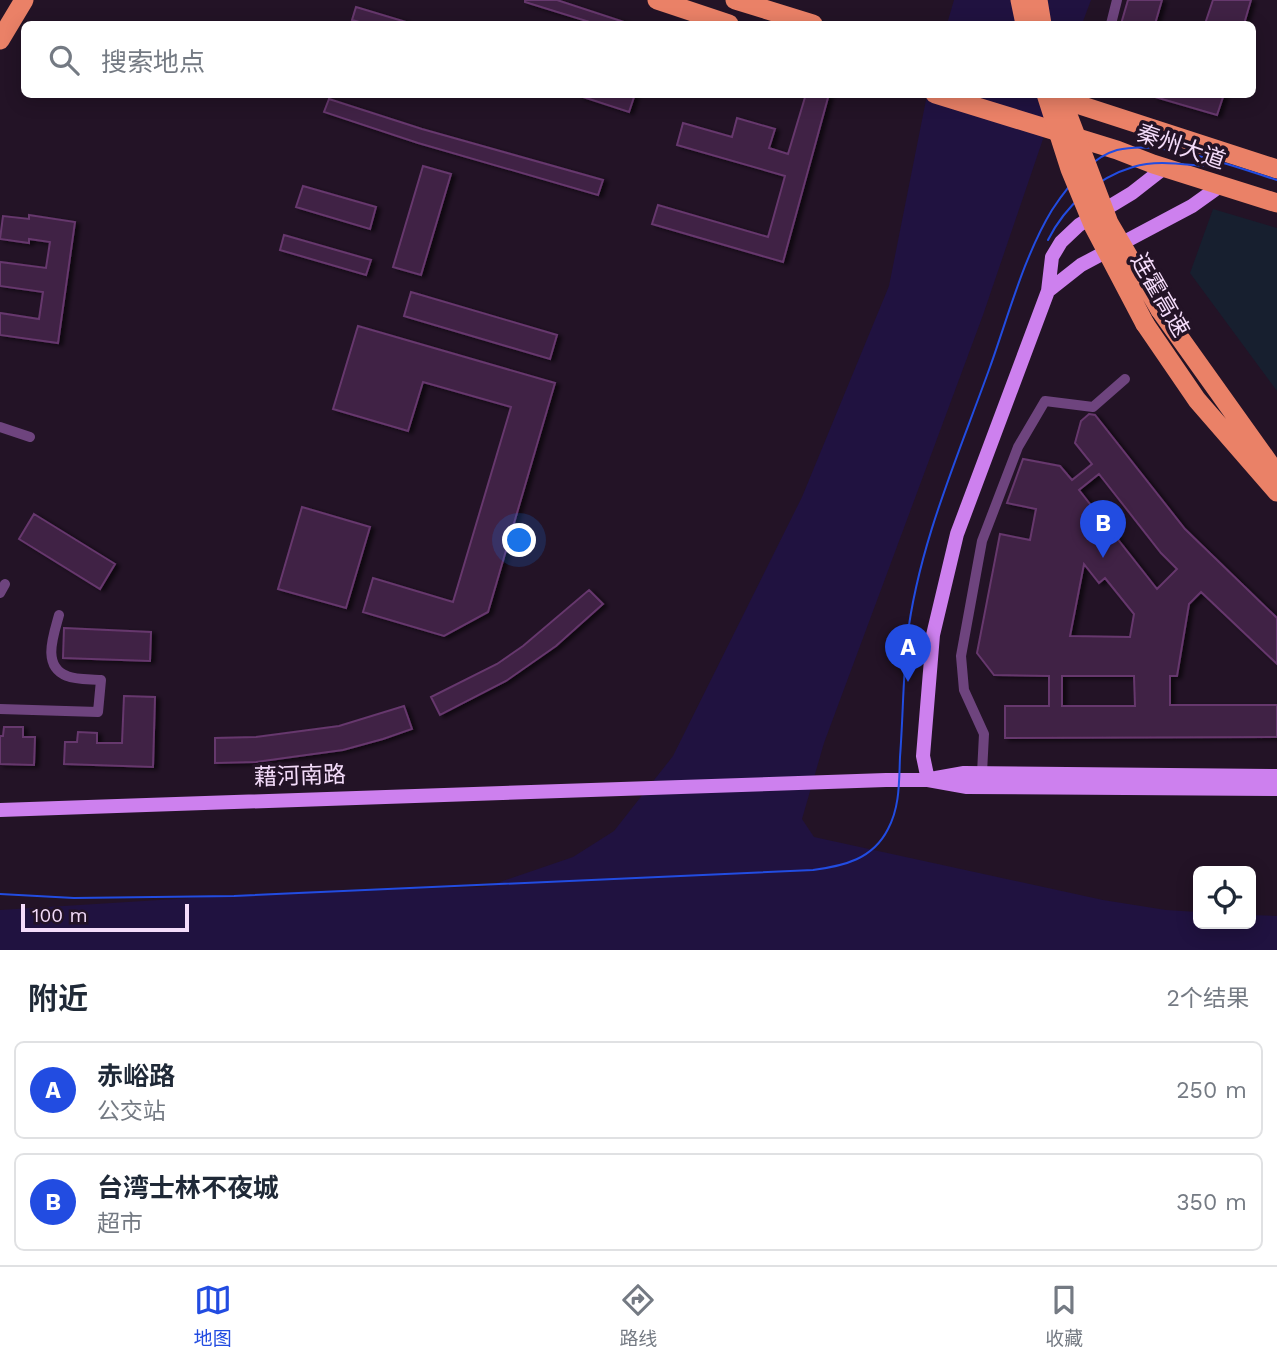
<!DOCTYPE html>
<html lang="zh">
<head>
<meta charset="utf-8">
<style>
  body { margin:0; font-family:"Work Sans","Noto Sans SC",sans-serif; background:#f2f2f3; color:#1f2937 }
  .controls { position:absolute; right:21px; bottom:21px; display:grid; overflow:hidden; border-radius:10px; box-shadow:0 4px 18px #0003 }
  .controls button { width:63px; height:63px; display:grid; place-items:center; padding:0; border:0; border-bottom:2px solid #e0e1e3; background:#fff; color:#1f2937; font:35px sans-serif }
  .scale { position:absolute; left:21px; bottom:18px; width:168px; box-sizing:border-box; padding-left:7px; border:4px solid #f4dcfa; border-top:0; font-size:19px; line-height:24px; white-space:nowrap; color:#f4dcfa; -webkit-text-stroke:5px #231326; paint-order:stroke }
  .you { position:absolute; left:520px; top:541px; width:24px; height:24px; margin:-18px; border:5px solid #fff; border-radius:50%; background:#1a73e8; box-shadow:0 0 0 10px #1a73e833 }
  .badge { display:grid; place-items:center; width:46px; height:46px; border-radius:50%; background:#224ce1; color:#fff; font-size:23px; font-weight:700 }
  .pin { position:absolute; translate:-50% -58px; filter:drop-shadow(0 2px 4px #0008) }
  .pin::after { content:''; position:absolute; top:37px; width:24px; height:21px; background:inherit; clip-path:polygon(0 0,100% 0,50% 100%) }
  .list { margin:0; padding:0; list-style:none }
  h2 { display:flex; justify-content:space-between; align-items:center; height:91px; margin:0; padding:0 28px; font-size:30px }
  h2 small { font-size:23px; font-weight:400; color:#747a83 }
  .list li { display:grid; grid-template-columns:46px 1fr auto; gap:21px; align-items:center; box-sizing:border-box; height:98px; margin:0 14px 14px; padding:0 14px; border:2px solid #e0e1e3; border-radius:10px }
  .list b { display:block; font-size:26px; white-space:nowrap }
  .list p { margin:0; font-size:23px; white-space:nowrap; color:#747a83 }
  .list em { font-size:23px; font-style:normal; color:#747a83 }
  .icon { flex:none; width:38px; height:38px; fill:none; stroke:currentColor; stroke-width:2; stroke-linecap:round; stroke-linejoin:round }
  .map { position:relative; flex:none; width:1277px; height:950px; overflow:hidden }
  .search { position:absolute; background:#fff; box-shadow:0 4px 18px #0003; left:21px; right:21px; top:21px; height:77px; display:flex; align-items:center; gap:18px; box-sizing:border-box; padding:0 24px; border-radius:10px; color:#747a83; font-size:26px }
  .sheet { height:315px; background:#fff }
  nav { display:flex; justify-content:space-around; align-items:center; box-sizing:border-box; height:98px; border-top:2px solid #e0e1e3; background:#fff; font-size:19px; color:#747a83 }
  nav a { display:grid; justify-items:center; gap:4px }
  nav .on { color:#224ce1 }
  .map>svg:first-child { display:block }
  .green { fill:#171f2f }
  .water { fill:#201240 }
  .building { fill:#402144; stroke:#66376d; stroke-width:2; fill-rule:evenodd; filter:url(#shadow) }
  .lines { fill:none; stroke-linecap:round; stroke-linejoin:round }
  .street { stroke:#6e447e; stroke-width:10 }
  .secondary { stroke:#cd80ee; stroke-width:14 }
  .highway { stroke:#ea8167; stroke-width:19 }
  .tram { stroke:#224ce1; stroke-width:2 }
  .highway-bridge { stroke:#ea8167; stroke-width:19 }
  .labels { text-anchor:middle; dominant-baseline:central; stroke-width:7; stroke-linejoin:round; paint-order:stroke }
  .street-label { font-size:23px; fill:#f4dcfa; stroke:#231326 }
</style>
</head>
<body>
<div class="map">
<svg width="1277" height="950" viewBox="0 0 1277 950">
  <defs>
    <filter id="shadow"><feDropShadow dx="4" dy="2" stdDeviation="2" flood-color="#0009"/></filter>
  </defs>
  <rect width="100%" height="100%" fill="#231326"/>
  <path class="green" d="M1213 209 1277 228V391L1190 273Z"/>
  <path class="water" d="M954 0H1091L1082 24H947Z
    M927 95H1058L983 315 824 743 802 819 814 837 1103 900 1166 910 1198 912V924H1251V915L1277 916V950H0V910L304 891 485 887 573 857 614 831 673 756 802 497 889 286Z"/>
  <path class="building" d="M525 0H557L627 23V24H596L525 2Z
    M1128 0H1162L1155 24H1121Z
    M1213 0H1251L1244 24H1205Z
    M356 7 406 22V24H367L352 20Z
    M580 94H635L629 112 580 96Z
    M806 94H829L783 262 652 224 658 205 768 237 785 176 677 145 683 123 732 137 737 118 775 129 769 148 788 154Z
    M1155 94H1224L1217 115 1155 97Z
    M329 99 422 129 603 180 598 195 418 143 324 112Z
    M423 166 451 174 421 275 393 267Z
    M303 186 376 207 370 229 296 207Z
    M29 215 75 222 58 343 0 335V313L39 319 43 292 0 286V262L46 268 50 242 29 239V243L0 239 3 216 29 219Z
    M284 235 371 260 366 275 280 250Z
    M411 292 557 335 550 359 404 316Z
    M358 326 555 383 488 612 444 636 363 612 373 578 453 602 511 407 423 382 408 431 333 409Z
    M1089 414 1095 415 1185 529 1277 618V664L1201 592 1189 604 1177 676H1170V705H1277V737L1005 738V706H1049V676L994 675 977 653 1000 534 1030 540 1036 509 1007 503 1023 459 1060 466 1072 480 1092 464 1075 443 1081 421ZM1099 474 1161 553 1177 569 1157 589 1079 490ZM1084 564 1099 583 1105 578 1134 614 1130 637 1070 636ZM1062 676H1134L1135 706H1062Z
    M302 507 370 527 346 608 278 589Z
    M34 514 115 564 100 589 19 539Z
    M589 590 603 604 556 646 506 681 440 715 431 697 497 664 523 646Z
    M64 628 151 632 150 661 63 658Z
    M124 696 155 697 153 767 64 764 65 742H77L78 732 97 733V743H122Z
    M404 706 412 729 383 739 343 750 299 756 256 762 215 763V738L256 737 339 726Z
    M4 727H23V737H35L34 765 0 764V736H3Z"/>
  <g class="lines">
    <path class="street" d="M1111 24 1117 0
      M0 427 30 437
      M0 593 5 584
      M0 709 98 712 101 680C91 679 76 680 67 676 41 666 54 634 59 615
      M982 773 984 734 964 690 961 656 982 541 1018 447 1045 401 1093 407 1125 379"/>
    <path class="secondary" d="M1048 291 1081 265 1192 206 1220 186
      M936 778 964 773 1277 776
      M928 780 923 756 933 635 957 534 1048 291 1052 257 1061 242 1079 225 1132 193 1164 168
      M0 810 886 780H928L967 787 1277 789"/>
    <path class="highway" d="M657 0 729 24
      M735 0 813 24
      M1020 0 1025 24
      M1038 0 1042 24
      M0 40 24 0
      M935 94 1117 150 1153 164 1277 203
      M1049 95 1277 169
      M1160 310 1277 474
      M1145 324 1197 400 1277 492"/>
    <path class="tram" d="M1048 240C1065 206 1096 178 1133 167 1155 160 1180 164 1203 166
      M0 894 74 898 234 896 813 870C844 866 873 859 888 829 900 807 899 781 900 757 903 718 903 679 907 640 918 546 958 456 990 367 1008 317 1024 256 1052 210 1067 187 1089 158 1117 150 1163 139 1232 166 1277 180"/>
    <path class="highway-bridge" d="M1046 94 1070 169 1094 227 1145 324
      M1060 94 1109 223 1160 310"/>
  </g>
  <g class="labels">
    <g class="street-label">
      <text transform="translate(1181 147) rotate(19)">秦州大道</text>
      <text transform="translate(1160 295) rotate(60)">连霍高速</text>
      <text transform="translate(300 776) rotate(-2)">藉河南路</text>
    </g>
  </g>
</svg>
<div class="controls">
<button><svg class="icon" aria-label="locate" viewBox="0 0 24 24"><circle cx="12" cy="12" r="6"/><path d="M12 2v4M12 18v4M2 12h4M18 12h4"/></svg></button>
</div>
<div class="scale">100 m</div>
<div class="you"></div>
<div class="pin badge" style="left:908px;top:682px">A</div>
<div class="pin badge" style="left:1103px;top:558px">B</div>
<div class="search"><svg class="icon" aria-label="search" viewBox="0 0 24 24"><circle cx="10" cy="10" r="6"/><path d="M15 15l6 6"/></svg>搜索地点</div>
</div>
<section class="sheet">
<h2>附近<small>2个结果</small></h2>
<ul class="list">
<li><span class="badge">A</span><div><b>赤峪路</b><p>公交站</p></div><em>250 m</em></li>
<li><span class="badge">B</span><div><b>台湾士林不夜城</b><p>超市</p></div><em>350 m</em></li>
</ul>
</section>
<nav>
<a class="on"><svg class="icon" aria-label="map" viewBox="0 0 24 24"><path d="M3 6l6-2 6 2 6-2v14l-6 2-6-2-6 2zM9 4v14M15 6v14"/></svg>地图</a>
<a><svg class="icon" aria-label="directions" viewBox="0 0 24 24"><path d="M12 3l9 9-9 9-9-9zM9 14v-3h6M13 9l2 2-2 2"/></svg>路线</a>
<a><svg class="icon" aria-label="saved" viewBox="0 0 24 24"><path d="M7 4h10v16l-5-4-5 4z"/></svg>收藏</a>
</nav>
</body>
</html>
